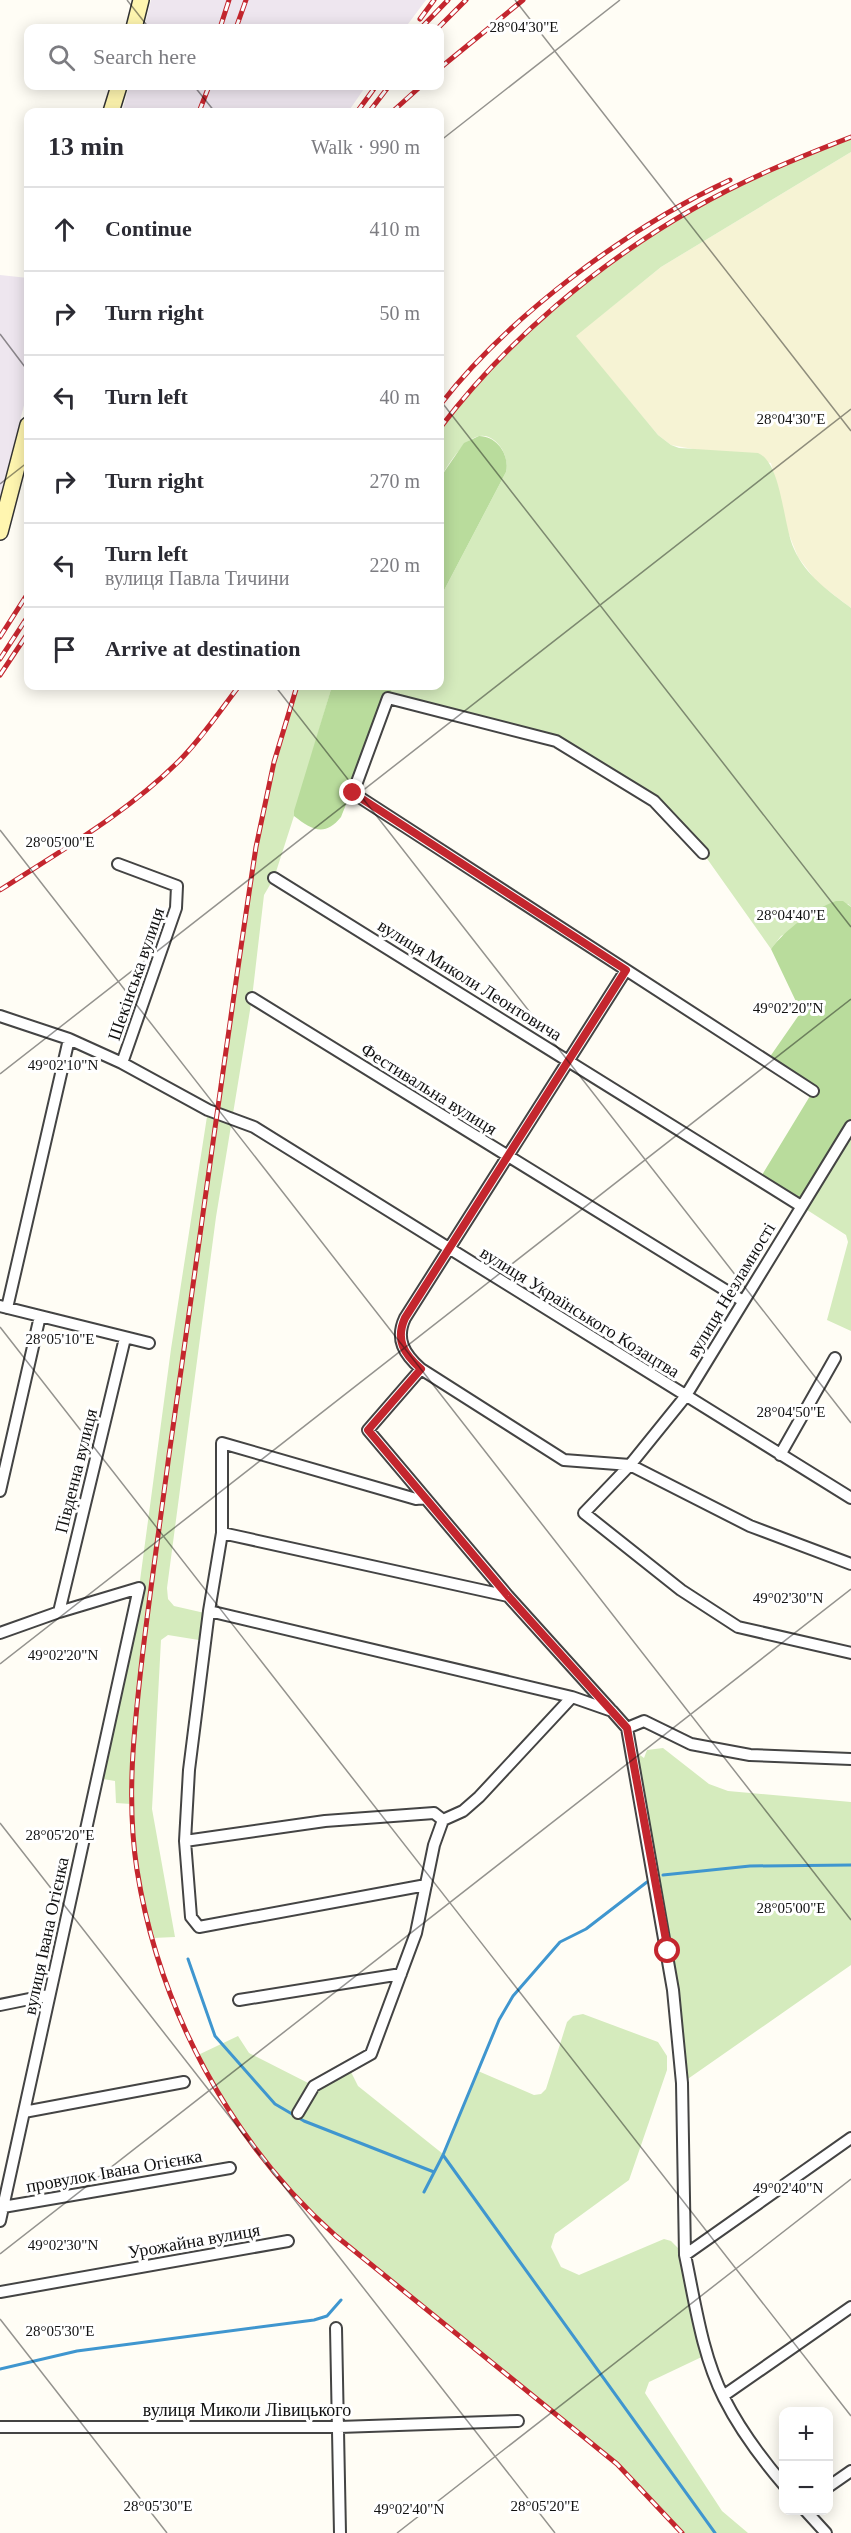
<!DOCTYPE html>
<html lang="en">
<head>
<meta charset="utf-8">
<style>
  body { margin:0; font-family:Georgia,serif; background:#f7f7f7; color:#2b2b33 }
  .controls { position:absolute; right:18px; bottom:18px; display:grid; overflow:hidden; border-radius:12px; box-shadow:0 3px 15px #0003 }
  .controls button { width:54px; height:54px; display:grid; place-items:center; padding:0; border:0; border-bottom:2px solid #e1e1e2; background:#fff; color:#2b2b33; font:30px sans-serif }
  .stop { position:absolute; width:18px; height:18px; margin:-14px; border:4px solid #c4262e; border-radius:50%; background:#fff }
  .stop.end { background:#c4262e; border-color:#fff; box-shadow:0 2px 6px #0008 }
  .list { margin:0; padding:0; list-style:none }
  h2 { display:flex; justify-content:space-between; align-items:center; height:78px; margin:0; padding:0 24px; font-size:26px }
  h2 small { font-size:20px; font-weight:400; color:#7c7c81 }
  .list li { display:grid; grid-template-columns:39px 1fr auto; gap:18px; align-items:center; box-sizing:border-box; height:84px; padding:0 24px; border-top:2px solid #e1e1e2 }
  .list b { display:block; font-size:22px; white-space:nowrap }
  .list p { margin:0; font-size:20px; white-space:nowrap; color:#7c7c81 }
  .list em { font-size:20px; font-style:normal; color:#7c7c81 }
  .icon { flex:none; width:33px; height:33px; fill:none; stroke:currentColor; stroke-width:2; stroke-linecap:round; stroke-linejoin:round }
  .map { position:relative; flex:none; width:851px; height:2533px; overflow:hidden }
  .search { position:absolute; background:#fff; box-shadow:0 3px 15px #0003; left:24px; top:24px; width:420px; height:66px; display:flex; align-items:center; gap:15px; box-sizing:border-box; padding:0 21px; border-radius:12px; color:#7c7c81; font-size:22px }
  .panel { position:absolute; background:#fff; box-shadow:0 3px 15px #0003; left:24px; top:108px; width:420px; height:582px; border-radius:12px }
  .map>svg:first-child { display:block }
  .industrial { fill:#eee6ef }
  .farmland { fill:#f6f3d4 }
  .green { fill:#d5ebbd }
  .forest { fill:#b9dc9c }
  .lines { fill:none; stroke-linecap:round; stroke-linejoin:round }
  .stream { stroke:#3f96cf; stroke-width:3 }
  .street-casing { stroke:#444; stroke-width:14 }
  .secondary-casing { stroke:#333; stroke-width:18 }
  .street { stroke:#fff; stroke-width:10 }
  .secondary { stroke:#fff6b0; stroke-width:15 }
  .rail-casing { stroke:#c4262e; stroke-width:5 }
  .rail { stroke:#fff; stroke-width:3; stroke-dasharray:9; stroke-linecap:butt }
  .route { stroke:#c4262e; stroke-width:8 }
  .ticks { fill:none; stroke:#111; stroke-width:1.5; stroke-opacity:0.45 }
  .labels { text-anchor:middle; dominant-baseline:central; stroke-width:6; stroke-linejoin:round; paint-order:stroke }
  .street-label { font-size:18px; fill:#111; stroke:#fff }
  .ticks-label { font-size:15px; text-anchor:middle; fill:#111; stroke:#fff; stroke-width:6; stroke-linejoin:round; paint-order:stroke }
</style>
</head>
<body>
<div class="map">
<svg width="851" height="2533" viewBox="0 0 851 2533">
  <rect width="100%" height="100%" fill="#fffdf5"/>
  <path class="industrial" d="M151 0H426L405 28H144Z
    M129 86H366L348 112H122Z
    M0 275 28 278V390L0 497Z"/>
  <path class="farmland" d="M851 152V608L817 582 798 557 788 532 771 463 671 445 658 435 575 336 661 267Z"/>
  <path class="green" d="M851 137V152L661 267 576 336 658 435 671 445 679 448 758 453C782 463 783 526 794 549 806 576 829 591 851 608V907L848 904 781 936 771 949 703 853 668 814 555 741 388 698 393 686H440V598L506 472C508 463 505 452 499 445 475 417 452 460 440 478 440 466 436 437 440 428 447 412 473 390 485 376 588 263 709 192 851 137Z
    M297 686H332L294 816 274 878 264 895 252 998 216 1217 167 1588 168 1599 174 1606 209 1614 205 1641 168 1635 161 1640 152 1809 175 1937 153 1938 137 1868 131 1804 116 1803 115 1781 97 1778 139 1588 171 1349 208 1110 218 1114C239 971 250 823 297 686Z
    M851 1126V1331L827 1320 848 1242 846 1235 801 1206Z
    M630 1748 644 1758 647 1750 663 1748 709 1784 728 1791 851 1802V1965L682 2083 678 2039Z
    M583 2014 658 2042 667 2056V2070L629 2180 555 2234 551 2247 561 2267 579 2275 664 2239 671 2241 685 2255 708 2354 649 2382 645 2393 722 2511 748 2533H682L617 2464 370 2265 302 2205 254 2149 198 2055 238 2036 249 2053 314 2086 348 2066 358 2086 443 2154 478 2071 534 2095 541 2094 546 2089 567 2022 573 2016Z"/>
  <path class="forest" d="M479 436C497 436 510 455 506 472L440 598V478L464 443Z
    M332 686H393L341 817C325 837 312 830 294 816V811Z
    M836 901H843L851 907V1126L801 1206 759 1180 813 1091 767 1061 801 1012 771 949C786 929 812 910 836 901Z"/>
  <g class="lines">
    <path class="stream" d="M663 1875 750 1866 851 1865
      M188 1959 215 2036 275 2104 304 2121 434 2172
      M443 2155 715 2533
      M424 2192 443 2155 499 2020 513 1996 560 1942 586 1929 647 1882
      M0 2369 77 2351 314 2320 327 2316 341 2300"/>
    <defs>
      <path id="street" d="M703 853 654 801 556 741 388 698 353 793 813 1091
        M118 864 177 886 176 908 122 1063
        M274 878 801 1206
        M626 970 405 1318C395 1339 404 1354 421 1369L564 1460 630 1465 750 1526 851 1564
        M252 998 743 1301
        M0 1016 69 1039 122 1063 208 1110 254 1127 851 1498
        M851 1126 685 1397 630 1465 584 1513 681 1590 738 1627 851 1653
        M0 1306 149 1343
        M7 1308 69 1039
        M421 1369 368 1430 508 1596 610 1709
        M780 1455 835 1358
        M0 1491 40 1316
        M222 1533V1443L416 1499 425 1498
        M508 1596 222 1533 209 1611 572 1697
        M209 1611 189 1770 185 1841 325 1821 434 1813 443 1820
        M59 1612 125 1338
        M0 1633 59 1612 139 1588 0 2221
        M185 1841 191 1917 199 1927 426 1885
        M239 2000 401 1974
        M0 2005 49 1995
        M24 2112 184 2082
        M298 2113 314 2086 371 2054 416 1933 434 1845 443 1820 463 1811 479 1797 572 1697 612 1711 627 1728
        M3 2207 230 2168
        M685 2255 682 2083 673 1990 627 1728 644 1721 691 1744 750 1755 851 1759
        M0 2292 288 2241
        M336 2328 340 2533
        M723 2396 851 2307
        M0 2427H339L518 2421
        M784 2485C761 2458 740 2430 724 2398 702 2355 695 2302 685 2255L851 2138
        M828 2487 851 2471
        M805 2510 826 2533"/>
      <path id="secondary" d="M134 28 141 0
        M111 112 119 86
        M0 532 28 425"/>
    </defs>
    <use href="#street" class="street-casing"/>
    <use href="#secondary" class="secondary-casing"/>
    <use href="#street" class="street"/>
    <use href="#secondary" class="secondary"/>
    <defs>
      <path id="rail" d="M420 19 434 0
        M220 28 229 0
        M236 28 246 0
        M421 28 448 0
        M438 28 466 0
        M440 68 523 0
        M199 112 209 86
        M357 112 376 86
        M369 112 389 86
        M392 112 421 86
        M440 405C509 316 627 228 730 180
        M440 428C507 340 597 264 693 209 743 180 797 158 851 137
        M0 637 28 593
        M0 659 28 616
        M0 675 28 633
        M297 686 274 762 256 847C225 1049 198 1253 169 1455 160 1523 150 1591 142 1659 134 1729 126 1799 137 1870 159 2009 231 2143 336 2236L617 2464 682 2533
        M0 890C62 850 127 813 179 761 202 738 220 711 239 686"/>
    </defs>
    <use href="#rail" class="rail-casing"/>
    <use href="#rail" class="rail"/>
  </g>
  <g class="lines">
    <path class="route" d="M353 793 626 970 405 1318C395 1340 404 1354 421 1369L368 1430 508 1596 627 1728 668 1951"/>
  </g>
  <path class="ticks" d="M127 0 149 28M515 0 851 431M194 86 215 112M440 141 620 0M0 334 28 371M440 400 851 927M0 484 28 462M275 686 851 1423M0 830 851 1920M0 1074 851 409M0 1327 851 2416M0 1664 851 999M0 1823 555 2533M0 2254 851 1589M0 2319 167 2533M397 2533 851 2179"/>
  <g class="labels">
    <g class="street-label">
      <text transform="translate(136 974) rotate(-71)">Шекінська вулиця</text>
      <text transform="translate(470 980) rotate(32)">вулиця Миколи Леонтовича</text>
      <text transform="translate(429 1089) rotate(32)">Фестивальна вулиця</text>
      <text transform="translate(731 1290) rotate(-59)">вулиця Незламності</text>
      <text transform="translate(580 1312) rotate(32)">вулиця Українського Козацтва</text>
      <text transform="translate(76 1471) rotate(-76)">Південна вулиця</text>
      <text transform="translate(46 1936) rotate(-78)">вулиця Івана Огієнка</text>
      <text transform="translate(114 2171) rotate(-10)">провулок Івана Огієнка</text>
      <text transform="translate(194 2241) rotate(-10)">Урожайна вулиця</text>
      <text x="247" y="2410">вулиця Миколи Лівицького</text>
    </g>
  </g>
  <g class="ticks-label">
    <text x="524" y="32">28°04'30"E</text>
    <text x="791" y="424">28°04'30"E</text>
    <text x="60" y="847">28°05'00"E</text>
    <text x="791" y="920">28°04'40"E</text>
    <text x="788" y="1013">49°02'20"N</text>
    <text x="63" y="1070">49°02'10"N</text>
    <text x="60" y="1344">28°05'10"E</text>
    <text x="791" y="1417">28°04'50"E</text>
    <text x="788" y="1603">49°02'30"N</text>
    <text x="63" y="1660">49°02'20"N</text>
    <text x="60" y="1840">28°05'20"E</text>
    <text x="791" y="1913">28°05'00"E</text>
    <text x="788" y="2193">49°02'40"N</text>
    <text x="63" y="2250">49°02'30"N</text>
    <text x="60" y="2336">28°05'30"E</text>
    <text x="158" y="2511">28°05'30"E</text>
    <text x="545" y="2511">28°05'20"E</text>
    <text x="409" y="2514">49°02'40"N</text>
  </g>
</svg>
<div class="controls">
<button>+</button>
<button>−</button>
</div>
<div class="stop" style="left:668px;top:1951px"></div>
<div class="stop end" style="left:353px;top:793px"></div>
<div class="search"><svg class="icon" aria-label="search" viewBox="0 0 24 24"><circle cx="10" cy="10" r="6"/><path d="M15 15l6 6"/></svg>Search here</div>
<section class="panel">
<h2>13 min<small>Walk · 990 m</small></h2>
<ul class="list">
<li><svg class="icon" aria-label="ahead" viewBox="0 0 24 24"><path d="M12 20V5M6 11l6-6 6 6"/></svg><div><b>Continue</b></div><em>410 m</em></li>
<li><svg class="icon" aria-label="right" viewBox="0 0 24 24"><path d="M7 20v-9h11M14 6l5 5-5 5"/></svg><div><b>Turn right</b></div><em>50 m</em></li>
<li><svg class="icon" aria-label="left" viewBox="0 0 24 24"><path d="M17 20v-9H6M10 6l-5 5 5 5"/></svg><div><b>Turn left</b></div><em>40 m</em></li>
<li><svg class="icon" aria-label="right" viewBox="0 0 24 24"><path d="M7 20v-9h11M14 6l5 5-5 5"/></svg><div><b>Turn right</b></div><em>270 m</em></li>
<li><svg class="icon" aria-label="left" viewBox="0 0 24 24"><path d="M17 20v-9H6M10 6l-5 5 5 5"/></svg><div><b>Turn left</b><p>вулиця Павла Тичини</p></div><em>220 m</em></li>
<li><svg class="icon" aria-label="arrive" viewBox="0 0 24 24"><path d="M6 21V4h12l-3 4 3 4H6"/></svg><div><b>Arrive at destination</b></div></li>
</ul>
</section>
</div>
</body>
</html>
